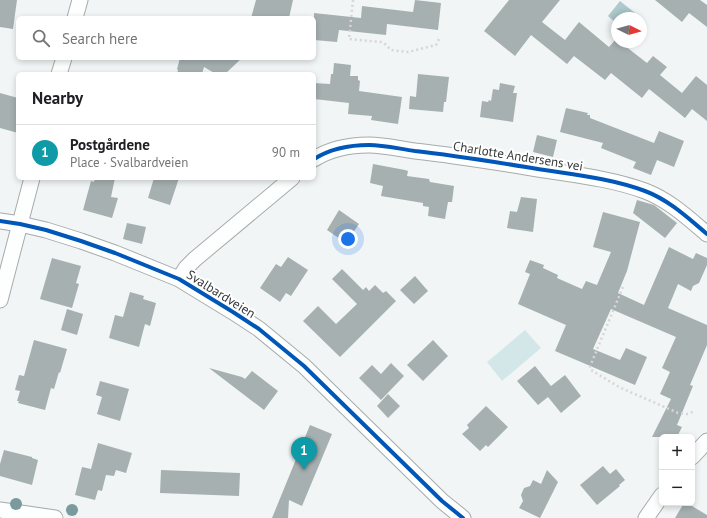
<!DOCTYPE html>
<html lang="en">
<head>
<meta charset="utf-8">
<style>
  body { margin:0; font-family:"PT Sans",sans-serif; background:#f6f6f6; color:#202124 }
  .controls { position:absolute; right:12px; bottom:12px; display:grid; overflow:hidden; border-radius:6px; box-shadow:0 2px 6px #0003 }
  .controls button { width:36px; height:36px; display:grid; place-items:center; padding:0; border:0; border-bottom:1px solid #e0e0e0; background:#fff; color:#202124; font:20px sans-serif }
  .compass { position:absolute; left:611px; top:12px; width:36px; height:36px; border-radius:50%; background:#fff; box-shadow:0 2px 6px #0003; rotate:95deg }
  .you { position:absolute; left:348px; top:239px; width:14px; height:14px; margin:-10px; border:3px solid #fff; border-radius:50%; background:#1a73e8; box-shadow:0 0 0 6px #1a73e833 }
  .badge { display:grid; place-items:center; width:26px; height:26px; border-radius:50%; background:#111827; color:#fff; font-size:13px; font-weight:700 }
  .pin { position:absolute; translate:-50% -33px; filter:drop-shadow(0 1px 2px #0008) }
  .pin::after { content:''; position:absolute; top:21px; width:14px; height:12px; background:inherit; clip-path:polygon(0 0,100% 0,50% 100%) }
  .list { margin:0; padding:0; list-style:none }
  h2 { display:flex; justify-content:space-between; align-items:center; height:52px; margin:0; padding:0 16px; font-size:17px }
  h2 small { font-size:13px; font-weight:400; color:#757577 }
  .list li { display:grid; grid-template-columns:26px 1fr auto; gap:12px; align-items:center; box-sizing:border-box; height:56px; padding:0 16px; border-top:1px solid #e0e0e0 }
  .list b { display:block; font-size:15px; white-space:nowrap }
  .list p { margin:0; font-size:13px; white-space:nowrap; color:#757577 }
  .list em { font-size:13px; font-style:normal; color:#757577 }
  .icon { flex:none; width:22px; height:22px; fill:none; stroke:currentColor; stroke-width:2; stroke-linecap:round; stroke-linejoin:round }
  .map { position:relative; flex:none; width:707px; height:518px; overflow:hidden }
  .search { position:absolute; background:#fff; box-shadow:0 2px 6px #0003; left:16px; top:16px; width:300px; height:44px; display:flex; align-items:center; gap:10px; box-sizing:border-box; padding:0 14px; border-radius:6px; color:#757577; font-size:15px }
  .panel { position:absolute; background:#fff; box-shadow:0 2px 6px #0003; left:16px; top:72px; width:300px; height:108px; border-radius:6px }
  .map>svg:first-child { display:block }
  .green { fill:#d3e7e9 }
  .water { fill:#aecacd }
  .building { fill:#a7b0b1 }
  .lines { fill:none; stroke-linecap:round; stroke-linejoin:round }
  .street-casing { stroke:#a8abac; stroke-width:17 }
  .path { stroke:#d6d6d6; stroke-width:2.5; stroke-dasharray:2 3; stroke-linecap:butt }
  .street { stroke:#fdfefe; stroke-width:15 }
  .cycleway-casing { stroke:#fff; stroke-width:6 }
  .cycleway { stroke:#0057b8; stroke-width:4 }
  .tree { fill:#7a9a9e }
  .labels { text-anchor:middle; dominant-baseline:central; stroke-width:4; stroke-linejoin:round; paint-order:stroke }
  .street-label { font-size:13px; fill:#363939; stroke:#fff }
</style>
</head>
<body>
<div class="map">
<svg width="707" height="518" viewBox="0 0 707 518">
  <rect width="100%" height="100%" fill="#f1f5f5"/>
  <path class="green" d="M525 330 541 348 502 381 487 362Z"/>
  <path class="water" d="M620 1 635 13 631 18H617V24L608 16Z"/>
  <path class="building" d="M0 0H17L13 29 0 27Z
    M256 0H293L289 18H251Z
    M415 0 441 3 438 30 387 24 386 35 339 30 337 42 314 40V13L361 18 362 6 413 12Z
    M509 0H560L542 22 565 40 579 22 609 47 616 39 617 42H620L647 63 653 56 667 67 660 75 682 93 696 76 707 85V121L692 109 685 118 649 89 642 98 611 73 605 80 574 56 567 64 531 35 515 56 484 31Z
    M655 0H700L707 5V27L689 13 682 22Z
    M180 58H242L225 74H216L204 67 202 74H177L178 70 177 69Z
    M334 63 351 65 350 76H358V80L360 81 359 91 402 97 398 124 371 120 372 116 348 114 349 103 314 99V83L330 84 331 74H333Z
    M418 74 449 77 446 102H444L443 112 409 109 410 96 416 97Z
    M500 83 515 86 513 93H517L513 122 480 117 482 101 488 102 489 100 491 101 493 89 499 90Z
    M0 93 18 98V133L0 128Z
    M566 108 588 113 587 115H590V118L654 143 659 131 684 141 674 167 657 160 651 175 633 168 636 162 601 148 603 143 560 132Z
    M537 135 557 140 553 157 533 152Z
    M373 164 405 170 408 171 407 176 429 179 430 182 454 186 452 202H448L445 219 428 216 429 207 423 206V203L381 196 383 186 370 183Z
    M95 178H115L111 197 118 198 112 218 83 210 91 181 94 182Z
    M154 178H179L170 205 148 198Z
    M521 197 537 199 533 232 507 228 510 211 517 212Z
    M637 200 654 205 677 223 665 238 633 213Z
    M339 210 359 224 346 243 327 230Z
    M603 212 640 222 627 271 618 293 644 305 669 247 693 259 696 253 707 258V265L699 283 693 286 691 291 678 284 668 308 707 325V345L690 385 693 386 677 425 682 427 677 437H652L671 399 660 394 670 372 662 368 676 337 611 309 593 349 620 360 626 348 647 357 635 385 555 351 566 325 518 304 530 274 525 272 530 260 544 265 543 268 558 275 557 278 582 289 586 281 597 285 611 252 593 247Z
    M127 223 146 227 142 244 123 239Z
    M288 257 308 270 291 296 286 293 280 302 260 288 276 264 281 267Z
    M52 258 81 266 76 283 79 284 72 308 40 299Z
    M342 269 363 290 366 287 369 291 375 285 383 293 386 291 396 301 340 357 303 321 318 306 336 324 357 304 332 279Z
    M415 276 428 291 414 304 400 290Z
    M130 292 144 296 143 299 156 303 150 326 145 324 139 347 109 338 115 315 123 317Z
    M67 309 83 314 77 335 61 330Z
    M34 340 67 349 60 373 59 372 54 389 51 388 45 410 18 403 19 401H17L20 391 15 390 19 375 24 376Z
    M433 340 448 356 423 381 407 365Z
    M391 363 404 376 381 400 359 378 372 365 381 374Z
    M535 366 551 386 565 375 581 396 561 413 548 397 538 405 517 381Z
    M209 368 242 377 245 379 252 371 278 391 264 410Z
    M100 381 129 389 120 421 97 414 102 397 96 395Z
    M388 394 400 406 388 418 377 406Z
    M486 406 508 427 488 447 486 445 480 451 462 434 469 428 467 425Z
    M310 425 332 434 302 506 289 500 288 518H272Z
    M98 443 132 453 126 473 116 470 114 476 106 475 102 491 98 490 95 500 75 495 82 467 91 469Z
    M4 450 32 457V458L38 460 32 485 0 476V464Z
    M603 466 610 474 616 469 625 480 619 485 620 486 597 505 580 485Z
    M161 470 240 473 239 496 160 493Z
    M547 470 558 482 540 518 519 508 523 501 521 495 524 488 530 486 533 480 541 484Z
    M684 503H687L707 515V518H675Z"/>
  <g class="lines">
    <defs>
      <path id="street" d="M75 18 80 0
        M59 74 64 58
        M314 159C330 149 350 145 369 145 384 145 400 149 415 151 452 155 489 161 526 167 566 174 607 177 645 191 669 200 688 218 707 234
        M0 221 20 224 46 230 81 241 115 253 179 279 233 312 259 329 304 366 442 501 463 518
        M179 279 186 268 195 259 292 178
        M0 300 32 178
        M692 457 707 441
        M0 510 55 518
        M646 518 662 495"/>
    </defs>
    <use href="#street" class="street-casing"/>
    <path class="path" d="M353 0 349 39 381 42 384 43 391 50 408 52 436 45 440 37
      M623 287 591 364 590 367 591 370 619 387 678 413 687 414 695 411"/>
    <use href="#street" class="street"/>
    <defs>
      <path id="cycleway" d="M314 159C330 149 350 145 369 145 384 145 400 149 415 151 452 155 489 161 526 167 566 174 607 177 645 191 669 200 688 218 707 234
        M0 221 20 224 46 230 81 241 115 253 179 279 233 312 259 329 304 366 442 501 463 518"/>
    </defs>
    <use href="#cycleway" class="cycleway-casing"/>
    <use href="#cycleway" class="cycleway"/>
  </g>
  <g class="tree">
    <circle cx="16" cy="504" r="6"/>
    <circle cx="72" cy="510" r="6"/>
  </g>
  <g class="labels">
    <g class="street-label">
      <text transform="translate(518 156) rotate(9)">Charlotte Andersens vei</text>
      <text transform="translate(221 294) rotate(32)">Svalbardveien</text>
    </g>
  </g>
</svg>
<div class="controls">
<button>+</button>
<button>−</button>
</div>
<svg class="compass" viewBox="-18 -18 36 36"><path d="M0-13l5 13h-10z" fill="#e53935"/><path d="M0 13l5-13h-10z" fill="#757577"/></svg>
<div class="you"></div>
<div class="pin badge" style="left:304px;top:470px;background:#0f9aa8">1</div>
<div class="search"><svg class="icon" aria-label="search" viewBox="0 0 24 24"><circle cx="10" cy="10" r="6"/><path d="M15 15l6 6"/></svg>Search here</div>
<section class="panel">
<h2>Nearby<small></small></h2>
<ul class="list">
<li><span class="badge" style="background:#0f9aa8">1</span><div><b>Postgårdene</b><p>Place · Svalbardveien</p></div><em>90 m</em></li>
</ul>
</section>
</div>
</body>
</html>
